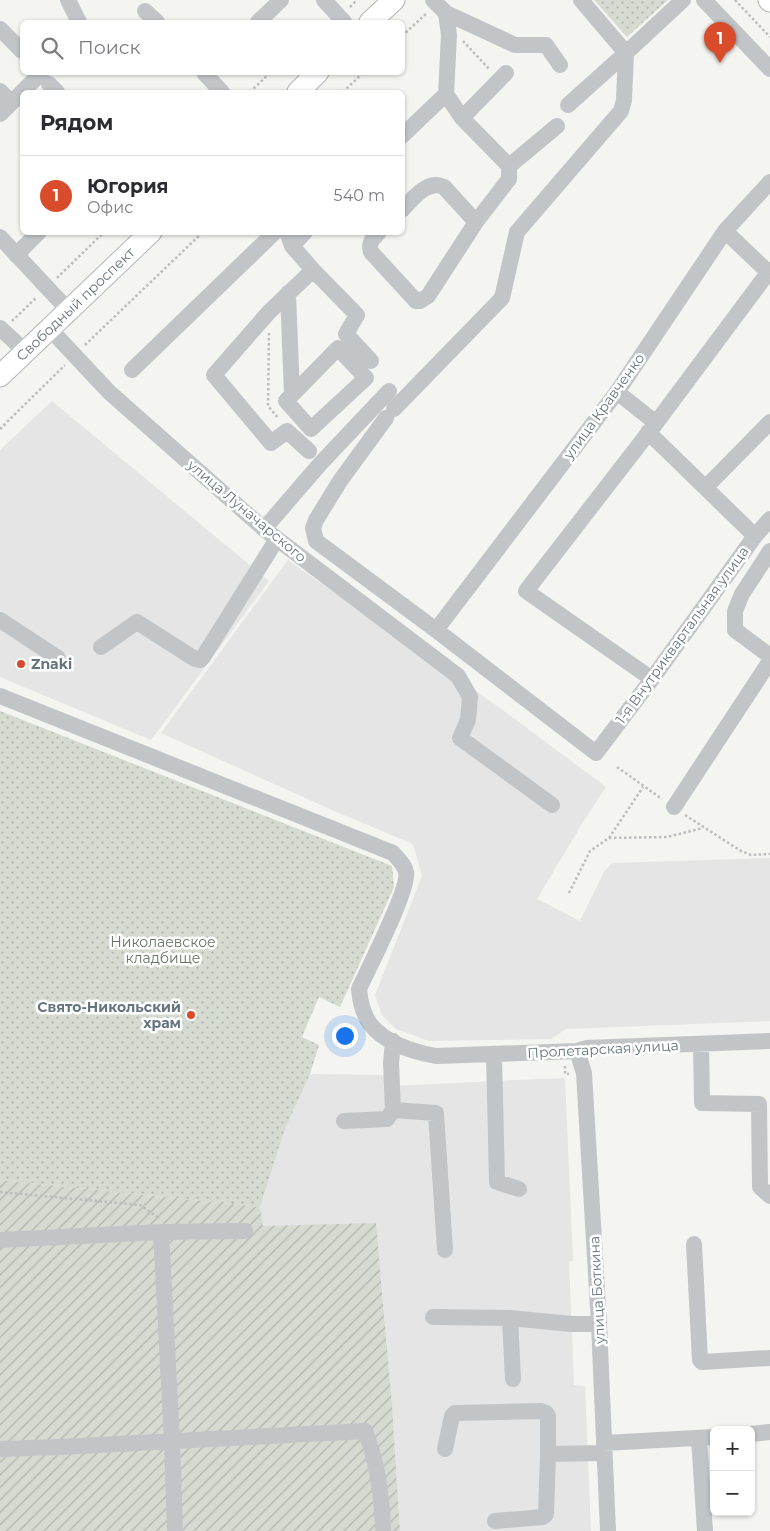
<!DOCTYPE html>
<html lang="ru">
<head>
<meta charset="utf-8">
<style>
  body { margin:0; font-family:Montserrat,sans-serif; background:#f7f7f7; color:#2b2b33 }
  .controls { position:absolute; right:15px; bottom:15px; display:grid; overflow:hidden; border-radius:8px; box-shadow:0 1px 4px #0004 }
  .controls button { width:45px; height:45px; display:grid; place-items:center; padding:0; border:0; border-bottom:1px solid #e1e1e2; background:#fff; color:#2b2b33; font:25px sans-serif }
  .you { position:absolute; left:344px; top:1035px; width:18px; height:18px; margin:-12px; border:4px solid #fff; border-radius:50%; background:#1a73e8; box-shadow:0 0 0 8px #1a73e833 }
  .badge { display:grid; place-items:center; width:32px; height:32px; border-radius:50%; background:#d94c2b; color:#fff; font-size:16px; font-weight:700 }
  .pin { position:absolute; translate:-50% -41px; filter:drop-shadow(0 1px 2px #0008) }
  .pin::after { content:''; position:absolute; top:26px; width:18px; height:15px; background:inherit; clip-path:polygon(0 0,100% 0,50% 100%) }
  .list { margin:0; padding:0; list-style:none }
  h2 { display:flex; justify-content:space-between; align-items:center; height:65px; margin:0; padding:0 20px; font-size:21px }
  h2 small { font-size:16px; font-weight:400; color:#7c7c81 }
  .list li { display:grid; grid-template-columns:32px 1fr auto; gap:15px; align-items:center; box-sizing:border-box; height:80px; padding:0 20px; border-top:1px solid #e1e1e2 }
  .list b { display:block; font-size:19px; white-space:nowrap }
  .list p { margin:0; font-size:16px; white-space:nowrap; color:#7c7c81 }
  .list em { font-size:16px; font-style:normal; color:#7c7c81 }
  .icon { flex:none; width:28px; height:28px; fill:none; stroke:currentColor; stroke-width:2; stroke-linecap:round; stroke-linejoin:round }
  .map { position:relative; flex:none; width:770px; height:1531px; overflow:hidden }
  .search { position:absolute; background:#fff; box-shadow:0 1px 4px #0004; left:20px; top:20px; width:385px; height:55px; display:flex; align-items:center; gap:12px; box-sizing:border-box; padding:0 18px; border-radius:8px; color:#7c7c81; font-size:19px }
  .panel { position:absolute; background:#fff; box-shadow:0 1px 4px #0004; left:20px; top:90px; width:385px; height:145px; border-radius:8px }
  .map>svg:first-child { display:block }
  .built { fill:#e4e5e4 }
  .grass { fill:url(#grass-dots) }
  .garden { fill:url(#garden-furrows) }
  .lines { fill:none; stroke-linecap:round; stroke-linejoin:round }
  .major-casing { stroke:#b2b7ba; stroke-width:23 }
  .path { stroke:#bbbdbf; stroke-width:2.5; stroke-dasharray:2.5 2.5; stroke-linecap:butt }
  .minor { stroke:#c2c5c8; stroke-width:16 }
  .major { stroke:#fff; stroke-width:21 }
  .poi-dot { fill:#d94c2b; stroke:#fff; stroke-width:2 }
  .labels { text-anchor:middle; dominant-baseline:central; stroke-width:5; stroke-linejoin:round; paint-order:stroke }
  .street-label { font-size:14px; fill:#647580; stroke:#fff }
  .poi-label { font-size:14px; font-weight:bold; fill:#647580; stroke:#fff; text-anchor:start }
  .park-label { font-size:14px; fill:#687763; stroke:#fff }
</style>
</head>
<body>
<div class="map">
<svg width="770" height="1531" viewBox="0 0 770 1531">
  <defs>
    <pattern id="grass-dots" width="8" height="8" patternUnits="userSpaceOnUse" patternTransform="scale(1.25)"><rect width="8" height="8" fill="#d5dbd1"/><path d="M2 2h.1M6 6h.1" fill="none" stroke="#b0b6af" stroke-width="1.8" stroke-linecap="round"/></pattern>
    <pattern id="garden-furrows" width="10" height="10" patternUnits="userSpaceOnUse" patternTransform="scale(1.25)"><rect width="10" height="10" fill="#d5dbd1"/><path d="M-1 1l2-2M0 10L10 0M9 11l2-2" fill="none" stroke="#b0b6af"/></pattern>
  </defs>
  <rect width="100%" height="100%" fill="#f4f4f0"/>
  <path class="built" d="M52 401 269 581 151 740 0 677V450Z
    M288 560 500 708 606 787 585 819 537 899 580 921 604 872 612 863 770 858V1021L566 1029 551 1039 429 1041 396 1029 382 1015 375 995 422 876 413 844 332 810 161 733Z
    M310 1074 385 1075 391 1086 565 1078 573 1261 569 1262 574 1385 585 1386 591 1531H400L392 1404 381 1276 262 1226 260 1207 285 1129Z"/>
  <path class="grass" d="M594 0H668L627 37Z
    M0 711 392 866 394 887 340 1007 319 997 302 1037 319 1045 310 1074 285 1129 260 1207 0 1180Z"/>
  <path class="garden" d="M0 1180 260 1207 263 1226 376 1223 392 1404 400 1531H0Z"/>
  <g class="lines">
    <defs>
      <g id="major">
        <path d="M769 0 770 1"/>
        <path d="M370 22 394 0"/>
        <path d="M298 92 318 72"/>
        <path id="s1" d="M0 376 151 232"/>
      </g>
    </defs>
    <use href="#major" class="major-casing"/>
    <path class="path" d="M735 0 770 37
      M350 7 357 0
      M402 36 427 13
      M463 41 490 70
      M250 92 271 72
      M343 92 364 72
      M57 278 104 232
      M12 321 37 297
      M269 333 268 406 279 419
      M85 345 203 232
      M0 429 65 365
      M617 767 662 799
      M685 815 741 851 751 855 770 854
      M609 838 667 837 703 828
      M569 893 590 851 609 838 643 787
      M565 1066V1074H569
      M0 1192 140 1205 159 1218"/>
    <path class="minor" d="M68 0 79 22
      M324 0 344 22
      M433 0 446 13 515 45H546L560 65
      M581 0 626 53 683 0
      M704 0 770 69
      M145 11 157 22
      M258 22 281 0
      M0 29 22 51
      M206 72 205 74 222 92
      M49 84 57 92
      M0 91 11 102
      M568 105 626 53
      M0 114 42 72
      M462 118 506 73
      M402 136 446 94 449 35 446 13
      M509 166 557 126
      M402 210C413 199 427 179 444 187L476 222
      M725 231 768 272
      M287 232 292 246 313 270 269 312 214 375 271 443 287 431 309 451
      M379 232C373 239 368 242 371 252L416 301H420L428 296 476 222 509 179V166L462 118 446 94
      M0 237 69 311
      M292 246 305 232
      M16 255 39 232
      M313 270 357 315 346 334 371 361
      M288 293 292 395 286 401 311 429 366 378 338 348 292 395
      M0 328 26 352
      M50 329 109 392 264 529 458 676 470 697 468 720 460 738 552 805
      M132 370 275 232
      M617 392 656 423
      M394 409 502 298 517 232 621 111 624 100 626 53
      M386 418 340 481 316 520 313 528 316 541 436 630 596 753 652 679 755 536 770 519
      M648 432 755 536
      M706 487 770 422
      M264 529 320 464 389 391
      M770 551 742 594 735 611V630L770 656
      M0 620 58 658
      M436 630 617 392 725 231 770 182
      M101 647 137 622 195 659 200 660 203 657 277 539
      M652 679 526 591 656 423 770 270
      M0 696 393 853C398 859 405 865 406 872 410 888 368 969 359 989 360 1001 363 1015 371 1025 385 1043 414 1052 436 1056L577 1051 587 1048 770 1041
      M674 807 770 661
      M701 1044 702 1103 759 1104 760 1187 770 1196
      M577 1051 584 1073 599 1324 608 1531
      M494 1055 497 1182 519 1189
      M393 1110 436 1113 445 1250
      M344 1121 387 1119 393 1110 391 1063 393 1041
      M161 1232 172 1441 175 1531
      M0 1240 161 1232 245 1231
      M694 1244 700 1360 702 1362 770 1358
      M433 1317 510 1318 571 1324H599
      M510 1318 513 1379
      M751 1434 770 1432
      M699 1438 705 1531
      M604 1443 714 1437
      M0 1449 60 1447 365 1431C378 1463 382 1496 383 1531
      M445 1449 452 1416 455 1413 541 1411 546 1413 548 1416V1454L604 1453
      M495 1521 543 1517 546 1514 548 1454"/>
    <use href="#major" class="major"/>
  </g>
  <g class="poi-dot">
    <circle cx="21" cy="664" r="5"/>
    <circle cx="191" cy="1015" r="5"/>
  </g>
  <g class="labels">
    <g class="street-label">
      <text stroke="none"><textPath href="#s1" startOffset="104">Свободный проспект</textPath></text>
      <text transform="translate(604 406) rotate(-54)">улица Кравченко</text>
      <text transform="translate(247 511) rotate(40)">улица Луначарского</text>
      <text transform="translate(682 635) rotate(-54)">1-я Внутриквартальная улица</text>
      <text transform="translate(603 1049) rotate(-3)">Пролетарская улица</text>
      <text transform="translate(597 1290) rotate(-93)">улица Боткина</text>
    </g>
    <g class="poi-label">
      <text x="31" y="664">Znaki</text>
      <text x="181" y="1007" text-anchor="end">Свято-Никольский<tspan x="181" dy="16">храм</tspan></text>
    </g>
    <g class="park-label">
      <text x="163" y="942">Николаевское<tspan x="163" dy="16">кладбище</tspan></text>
    </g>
  </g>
</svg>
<div class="controls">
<button>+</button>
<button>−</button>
</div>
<div class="you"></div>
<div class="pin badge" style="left:720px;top:63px">1</div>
<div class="search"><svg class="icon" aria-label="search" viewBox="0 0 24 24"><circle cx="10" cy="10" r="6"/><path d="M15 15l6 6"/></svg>Поиск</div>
<section class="panel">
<h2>Рядом<small></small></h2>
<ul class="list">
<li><span class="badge">1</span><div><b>Югория</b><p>Офис</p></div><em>540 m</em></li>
</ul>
</section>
</div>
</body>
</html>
